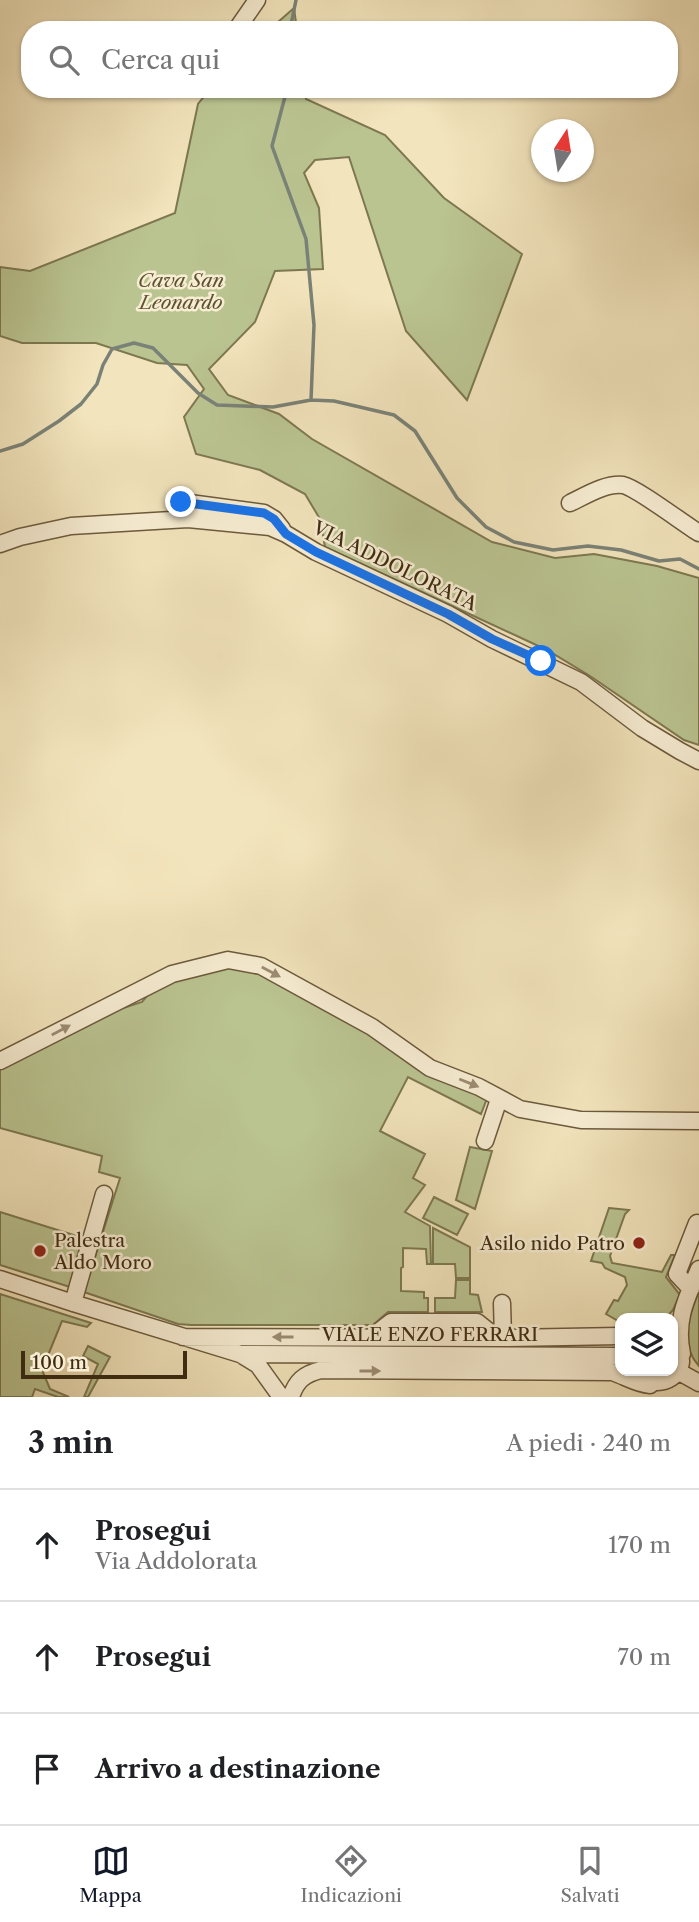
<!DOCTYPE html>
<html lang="it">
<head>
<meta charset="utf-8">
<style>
  body { margin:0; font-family:"Libre Caslon Text",serif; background:#f6f6f6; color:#202124 }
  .controls { position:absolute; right:21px; bottom:21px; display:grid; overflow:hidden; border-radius:14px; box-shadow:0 2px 5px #0004 }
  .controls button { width:63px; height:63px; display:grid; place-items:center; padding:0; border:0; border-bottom:2px solid #e0e0e0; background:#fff; color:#202124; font:35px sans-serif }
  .compass { position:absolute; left:531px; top:119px; width:63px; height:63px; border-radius:50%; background:#fff; box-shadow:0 2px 5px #0004; rotate:12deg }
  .scale { position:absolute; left:21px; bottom:18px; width:166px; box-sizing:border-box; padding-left:7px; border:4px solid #402c11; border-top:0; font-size:19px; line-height:24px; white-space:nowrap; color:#402c11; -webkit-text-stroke:5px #f7edd3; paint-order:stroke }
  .stop { position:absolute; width:21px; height:21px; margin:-16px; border:5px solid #1a73e8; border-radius:50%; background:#fff }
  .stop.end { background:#1a73e8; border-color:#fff; box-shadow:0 2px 7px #0008 }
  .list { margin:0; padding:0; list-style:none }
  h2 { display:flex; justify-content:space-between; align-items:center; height:91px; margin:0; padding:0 28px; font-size:30px }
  h2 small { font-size:23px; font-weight:400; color:#757577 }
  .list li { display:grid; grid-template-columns:46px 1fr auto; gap:21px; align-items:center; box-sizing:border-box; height:112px; padding:0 28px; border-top:2px solid #e0e0e0 }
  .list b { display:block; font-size:26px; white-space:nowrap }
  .list p { margin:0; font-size:23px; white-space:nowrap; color:#757577 }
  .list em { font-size:23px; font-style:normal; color:#757577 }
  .icon { flex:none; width:38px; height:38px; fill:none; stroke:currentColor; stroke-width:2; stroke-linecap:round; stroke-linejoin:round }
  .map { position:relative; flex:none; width:699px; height:1397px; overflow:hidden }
  .search { position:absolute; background:#fff; box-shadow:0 2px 5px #0004; left:21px; right:21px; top:21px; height:77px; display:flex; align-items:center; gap:18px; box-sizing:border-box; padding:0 24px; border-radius:28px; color:#757577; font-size:26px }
  .sheet { height:427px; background:#fff }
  nav { display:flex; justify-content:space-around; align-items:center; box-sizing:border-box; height:98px; border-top:2px solid #e0e0e0; background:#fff; font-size:19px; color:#757577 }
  nav a { display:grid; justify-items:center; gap:4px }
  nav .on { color:#111827 }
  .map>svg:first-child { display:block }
  .green { fill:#bac491; stroke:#7d7851; stroke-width:2 }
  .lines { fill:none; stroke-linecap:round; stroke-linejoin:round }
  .stream { stroke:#7a8277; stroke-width:3.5 }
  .minor-casing { stroke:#6c5a3c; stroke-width:19 }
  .minor { stroke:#f7edd3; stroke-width:16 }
  .oneway { fill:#9c8c72 }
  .route { stroke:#1a73e8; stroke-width:9 }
  .poi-dot { fill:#8f2418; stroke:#f7edd3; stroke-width:2.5 }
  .labels { text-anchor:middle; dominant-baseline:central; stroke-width:5; stroke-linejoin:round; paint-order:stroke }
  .park-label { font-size:19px; font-style:italic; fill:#5e5231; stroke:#f7edd3 }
  .street-label { font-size:19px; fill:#402c11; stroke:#f7edd3 }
  .poi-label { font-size:19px; fill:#402c11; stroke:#f7edd3; text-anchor:start }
</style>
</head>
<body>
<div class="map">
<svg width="699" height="1397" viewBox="0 0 699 1397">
  <rect width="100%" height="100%" fill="#f2e4bc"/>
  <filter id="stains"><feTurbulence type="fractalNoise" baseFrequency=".00286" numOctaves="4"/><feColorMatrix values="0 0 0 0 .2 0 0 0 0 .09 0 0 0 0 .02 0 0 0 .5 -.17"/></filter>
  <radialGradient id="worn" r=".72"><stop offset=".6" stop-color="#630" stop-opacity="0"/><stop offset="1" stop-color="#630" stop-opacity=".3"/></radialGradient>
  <path class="green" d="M294 8 297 30H269Z
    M210 89H304L306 99 385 135 444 198 522 254 467 400 406 331 349 157 315 160 304 173 319 208 323 269 275 271 255 322 209 369 228 395 279 414 312 439 492 542 555 558 594 554 657 566 699 578V745L684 740 590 676 547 650 325 547 320 519 305 494 260 470 196 454 184 417 204 389 187 365 157 363 96 343H22L0 336V267L30 271 175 213 198 104Z
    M248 966 485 1095 486 1101 481 1114 408 1077 380 1131 425 1154 413 1178 425 1185 405 1212 430 1226 431 1264H427L426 1249 403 1248V1267L401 1268V1291L424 1292V1298H428V1312H388L373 1325H191L178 1324 84 1292 120 1178 99 1172 102 1156 0 1128V1065L108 1013 142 1002 153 989 186 973 216 968Z
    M470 1147 492 1151 475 1209 456 1200Z
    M434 1197 468 1214 457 1235 423 1218Z
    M609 1208 629 1210 625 1214 610 1256 612 1263 662 1272 671 1255H675L666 1277 680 1295 673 1310 666 1318H620V1322L606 1314 614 1300 618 1301 627 1285 625 1277 605 1268 602 1263 591 1261Z
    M0 1212 83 1238 70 1287 0 1265Z
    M433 1228 470 1247V1278H456L455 1264H433Z
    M456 1280H470V1294L478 1295 482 1312H435V1298H455Z
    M699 1291V1366C678 1343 689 1316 699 1291Z
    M0 1294 91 1323 87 1327 62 1321 42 1370 50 1389 69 1397H58L35 1389 32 1397H0Z
    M88 1346 110 1357 88 1397H84L98 1364 83 1356Z"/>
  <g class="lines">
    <path class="stream" d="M290 30 296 0
      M287 89 272 146 306 239 314 325 311 400
      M0 451 23 444 59 421 81 404 97 384 103 365 112 349 134 343 153 348 198 393 217 405 273 407 311 400 334 401 394 415 415 431 457 498 486 527 514 542 553 550 588 546 621 550 659 561 680 559 699 569"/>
    <defs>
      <path id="minor" d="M239 26 257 0
        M182 502 264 513 274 519 282 529
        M570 503C585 496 605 483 623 485 637 488 684 524 699 533
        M0 544 20 537 71 526 188 519 270 527 286 534 316 552 448 614 492 639 581 682 642 728 680 751 699 761
        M0 1061 172 974 228 960 261 966 372 1027 430 1068 479 1087 520 1109 581 1120 699 1121
        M485 1141 499 1099
        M0 1279 73 1303 240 1354 258 1365 281 1397
        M691 1289 677 1274 697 1223 699 1224
        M73 1303 104 1194
        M502 1303 503 1338
        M183 1337 503 1338 620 1336
        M372 1337 391 1322H477L497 1338
        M240 1354 620 1356
        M682 1354C675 1321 686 1299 699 1269
        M674 1369 699 1383
        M637 1371C655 1397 699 1372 673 1343
        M291 1397C296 1381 304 1374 321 1370L612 1372C625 1376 636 1384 650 1385"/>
    </defs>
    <use href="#minor" class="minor-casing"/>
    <use href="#minor" class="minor"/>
  </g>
  <defs><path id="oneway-solid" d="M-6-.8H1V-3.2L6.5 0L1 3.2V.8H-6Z" transform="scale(1.75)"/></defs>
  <g class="oneway">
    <use href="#oneway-solid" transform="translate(271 972) rotate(28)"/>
    <use href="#oneway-solid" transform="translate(61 1030) rotate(-28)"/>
    <use href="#oneway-solid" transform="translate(469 1083) rotate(22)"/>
    <use href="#oneway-solid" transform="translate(283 1337) rotate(-180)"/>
    <use href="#oneway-solid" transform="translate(370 1371)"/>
  </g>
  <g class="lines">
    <path class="route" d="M181 502 264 513 274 519 286 534 316 552 448 614 492 639 541 661"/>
  </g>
  <g class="poi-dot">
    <circle cx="639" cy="1243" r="7"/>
    <circle cx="40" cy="1251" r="7"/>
  </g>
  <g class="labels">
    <g class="park-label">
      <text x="181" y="280">Cava San<tspan x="181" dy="22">Leonardo</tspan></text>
    </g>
    <g class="street-label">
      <text transform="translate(395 566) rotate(26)">VIA ADDOLORATA</text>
      <text x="430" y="1334">VIALE ENZO FERRARI</text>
    </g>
    <g class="poi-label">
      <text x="54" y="1240">Palestra<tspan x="54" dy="22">Aldo Moro</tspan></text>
      <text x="625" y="1243" text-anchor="end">Asilo nido Patro</text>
    </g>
  </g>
  <rect width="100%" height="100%" filter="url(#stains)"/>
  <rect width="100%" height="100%" fill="url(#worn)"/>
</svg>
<div class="controls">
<button><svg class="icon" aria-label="layers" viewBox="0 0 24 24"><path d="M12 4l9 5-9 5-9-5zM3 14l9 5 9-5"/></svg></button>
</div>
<svg class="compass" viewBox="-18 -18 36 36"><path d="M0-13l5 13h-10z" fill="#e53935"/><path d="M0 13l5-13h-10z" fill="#757577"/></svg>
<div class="scale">100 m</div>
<div class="stop" style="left:541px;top:661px"></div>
<div class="stop end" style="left:181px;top:502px"></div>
<div class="search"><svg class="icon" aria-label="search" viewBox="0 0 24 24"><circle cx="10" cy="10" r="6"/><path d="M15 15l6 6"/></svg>Cerca qui</div>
</div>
<section class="sheet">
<h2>3 min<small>A piedi · 240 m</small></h2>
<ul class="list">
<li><svg class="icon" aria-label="ahead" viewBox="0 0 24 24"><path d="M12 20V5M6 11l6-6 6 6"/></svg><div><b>Prosegui</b><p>Via Addolorata</p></div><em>170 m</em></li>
<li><svg class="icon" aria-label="ahead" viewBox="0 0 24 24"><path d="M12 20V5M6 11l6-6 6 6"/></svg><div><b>Prosegui</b></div><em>70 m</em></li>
<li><svg class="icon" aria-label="arrive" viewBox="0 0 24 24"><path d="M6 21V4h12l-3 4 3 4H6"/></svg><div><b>Arrivo a destinazione</b></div></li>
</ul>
</section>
<nav>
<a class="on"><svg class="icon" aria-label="map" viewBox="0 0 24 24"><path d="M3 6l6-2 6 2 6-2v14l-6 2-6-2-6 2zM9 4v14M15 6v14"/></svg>Mappa</a>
<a><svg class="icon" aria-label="directions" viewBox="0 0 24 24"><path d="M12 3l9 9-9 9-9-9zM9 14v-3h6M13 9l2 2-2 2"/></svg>Indicazioni</a>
<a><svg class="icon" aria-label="saved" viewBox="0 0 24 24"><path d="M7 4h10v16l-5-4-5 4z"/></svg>Salvati</a>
</nav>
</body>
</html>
